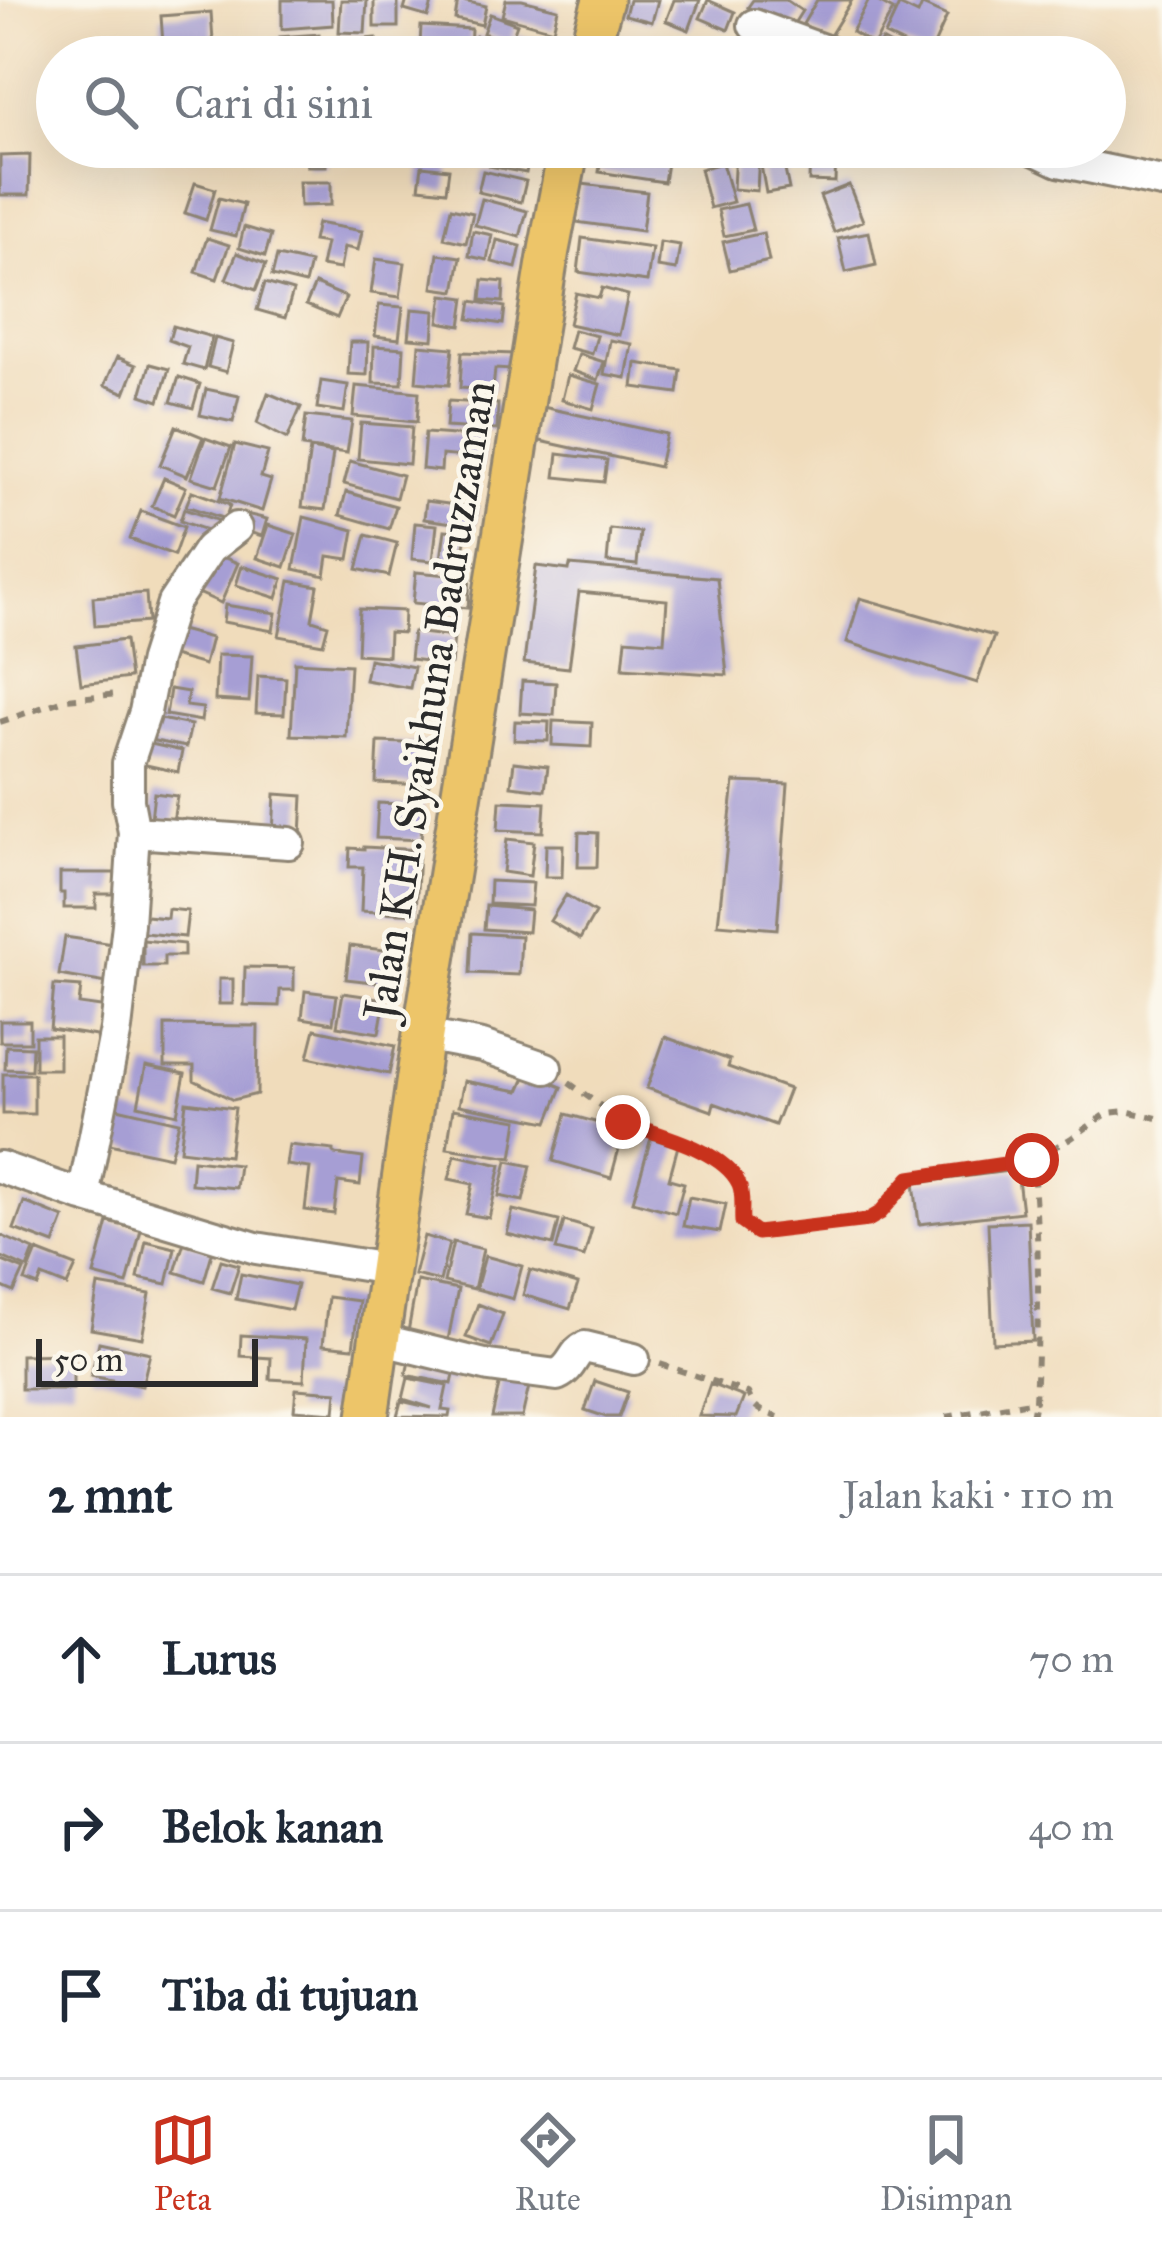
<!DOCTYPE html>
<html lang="id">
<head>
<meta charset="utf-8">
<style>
  body { margin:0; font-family:"IM FELL Great Primer",serif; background:#f6f6f7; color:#1f2937 }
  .scale { position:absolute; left:36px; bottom:30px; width:222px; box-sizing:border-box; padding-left:12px; border:6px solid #2b2b2b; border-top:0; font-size:33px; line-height:42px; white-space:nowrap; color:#2b2b2b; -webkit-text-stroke:9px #fbf7ec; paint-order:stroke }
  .stop { position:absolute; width:36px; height:36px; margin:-27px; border:9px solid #c8321e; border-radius:50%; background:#fff }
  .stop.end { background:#c8321e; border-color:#fff; box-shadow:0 3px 12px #0008 }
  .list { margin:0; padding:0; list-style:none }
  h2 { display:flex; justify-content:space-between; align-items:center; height:156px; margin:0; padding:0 48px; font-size:51px }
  h2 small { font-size:39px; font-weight:400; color:#747a83 }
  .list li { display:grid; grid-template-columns:78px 1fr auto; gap:36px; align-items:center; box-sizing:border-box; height:168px; padding:0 48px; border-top:3px solid #e0e1e3 }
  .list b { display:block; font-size:45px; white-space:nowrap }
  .list em { font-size:39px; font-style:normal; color:#747a83 }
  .icon { flex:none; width:66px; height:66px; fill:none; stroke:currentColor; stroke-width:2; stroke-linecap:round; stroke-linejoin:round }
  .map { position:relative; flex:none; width:1162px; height:1417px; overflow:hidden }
  .search { position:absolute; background:#fff; box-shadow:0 12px 48px #0002; left:36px; right:36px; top:36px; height:132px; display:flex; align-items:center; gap:30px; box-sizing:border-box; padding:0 42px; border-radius:66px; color:#747a83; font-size:45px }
  .sheet { height:660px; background:#fff }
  nav { display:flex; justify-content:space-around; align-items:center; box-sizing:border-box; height:168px; border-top:3px solid #e0e1e3; background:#fff; font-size:33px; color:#747a83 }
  nav a { display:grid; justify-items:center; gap:6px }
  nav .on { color:#c8321e }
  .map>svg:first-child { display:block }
  .building { fill:#a69ed4 }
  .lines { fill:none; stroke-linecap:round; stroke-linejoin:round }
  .minor-casing { stroke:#8e8473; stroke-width:36 }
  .major-casing { stroke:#8e8473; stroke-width:45 }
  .path { stroke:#8e8473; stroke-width:6; stroke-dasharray:9 9; stroke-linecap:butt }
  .minor { stroke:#fff; stroke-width:30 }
  .major { stroke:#edc569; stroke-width:39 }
  .route { stroke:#c8321e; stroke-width:15 }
  .labels { text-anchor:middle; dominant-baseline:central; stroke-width:9; stroke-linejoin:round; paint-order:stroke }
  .street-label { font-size:45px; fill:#2b2b2b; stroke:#fbf7ec }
</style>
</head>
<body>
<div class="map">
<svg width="1162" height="1417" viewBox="0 0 1162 1417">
  <rect width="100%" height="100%" fill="#fbf7ec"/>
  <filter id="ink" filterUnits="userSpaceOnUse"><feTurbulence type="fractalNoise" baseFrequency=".00833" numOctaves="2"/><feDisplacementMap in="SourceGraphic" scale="24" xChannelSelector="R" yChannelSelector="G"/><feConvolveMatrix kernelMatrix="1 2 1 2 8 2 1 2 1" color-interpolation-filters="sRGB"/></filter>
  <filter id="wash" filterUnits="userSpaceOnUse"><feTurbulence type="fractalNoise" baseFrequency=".004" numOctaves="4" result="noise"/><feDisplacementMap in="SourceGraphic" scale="48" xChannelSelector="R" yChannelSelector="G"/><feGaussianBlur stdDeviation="2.7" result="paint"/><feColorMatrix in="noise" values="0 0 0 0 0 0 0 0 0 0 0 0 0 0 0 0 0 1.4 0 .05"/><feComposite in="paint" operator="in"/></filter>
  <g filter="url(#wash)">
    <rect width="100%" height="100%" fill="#f0dcbb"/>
    <g id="blocks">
      <path class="building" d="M282 0H332L333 25 282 29Z
        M341 0H367L365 33 339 32Z
        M374 0H398V27H374Z
        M407 0H433L428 17 404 10Z
        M458 0 486 6 482 25 455 19Z
        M506 0H522L558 9 553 30 502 16Z
        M629 0H658L652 22 625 15Z
        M674 0H700L689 30 666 21Z
        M708 0 735 12 728 30 700 18Z
        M753 0H786L802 11 788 33 748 7Z
        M817 0H852L828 39 803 24Z
        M869 0H875L893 10 874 45 852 32Z
        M899 5 918 14 922 5 947 16 929 56 885 35Z
        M211 12 213 41 163 44 161 16Z
        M490 14 517 24 510 43 483 33Z
        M421 26 471 29 470 49 420 46Z
        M319 34 320 57H281L280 37Z
        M516 35 555 44 552 57 513 49Z
        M476 36 500 42 496 57H471Z
        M376 38 378 57H346L345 41Z
        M612 40 665 53 664 57H607Z
        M882 40 903 52 900 57H872Z
        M400 50 438 54V57H400Z
        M307 147H326V166H307Z
        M456 147H485L483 162 454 158Z
        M603 147 668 156 664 182 599 172Z
        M492 150 529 158 526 173 489 166Z
        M735 150 759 151 757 191 733 189Z
        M810 150 836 151 835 182 809 181Z
        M30 155 29 195H0V156Z
        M782 156 789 189 766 193 760 160Z
        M722 163 733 202 710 208 700 169Z
        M422 166 449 169 446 191 419 188Z
        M483 171 526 181 521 202 478 192Z
        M299 182H331V205L300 206Z
        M195 183 215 189 206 220 185 213Z
        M582 184 647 192 642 231 576 222Z
        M849 185 863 221 834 232 820 196Z
        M219 198 244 204 236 236 210 230Z
        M482 199 527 211 520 237 475 225Z
        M746 204 753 230 724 236 718 210Z
        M451 208 473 213 466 243 444 238Z
        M317 223 362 231 358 250 344 247 340 269 321 266 326 243 313 241Z
        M244 227 271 235 265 256 239 248Z
        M473 231 492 235 487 260 469 256Z
        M869 232 876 265 846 272 838 238Z
        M763 233 769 261 730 270 723 242Z
        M207 238 229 245 217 279 196 272Z
        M582 238 652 248 647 282 578 272Z
        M497 240 521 246 516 268 492 262Z
        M660 242 680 245 676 270 657 267Z
        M237 253 266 264 256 290 226 279Z
        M438 254 461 257 455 291 433 288Z
        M277 256 310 263 305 284 272 276Z
        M376 259 405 263 400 297 371 293Z
        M483 280 504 282 503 302 481 300Z
        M265 283 293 291 285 318 257 310Z
        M315 284 346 297 337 318 306 305Z
        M602 288 628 295 619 335 569 324 576 293 599 298Z
        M443 295 465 298 461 326 439 322Z
        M472 301 505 307 503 324 469 319Z
        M379 305 403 307 399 339 375 336Z
        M412 309 435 311 433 340 409 338Z
        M173 326 212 337 204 370 183 364 188 347 169 340Z
        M574 330 597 336 592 354 569 348Z
        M215 338 233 343 226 372 208 367Z
        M610 340 632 344 626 378 604 374Z
        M350 342H368L367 375 348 374Z
        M419 345 453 348 449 385 416 382Z
        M374 346 404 348 402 384 373 383Z
        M462 352 513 354 512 370 495 369 493 390 460 388Z
        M579 354 604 362 598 380 573 371Z
        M117 357 136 365 125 393 105 385Z
        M636 363 681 370 678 393 633 387Z
        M150 364 169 369 159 401 141 395Z
        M568 375 600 384 593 409 562 400Z
        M179 377 200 384 193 408 171 402Z
        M321 381 348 385 344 412 317 408Z
        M356 386 419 392 417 422 353 416Z
        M206 389 239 396 233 422 200 415Z
        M268 393 301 407 287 439 257 423Z
        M448 401 498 404 497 430 446 427Z
        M543 407 666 434 659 467 536 440Z
        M306 416 352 421 347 453 302 447Z
        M361 423 412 427 409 464 358 459Z
        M176 426 203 437 187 476 160 465Z
        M425 433 484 437 482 469 465 468 466 457 442 455 441 471 422 469Z
        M205 438 231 447 217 486 191 478Z
        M235 444 268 452 261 477 271 480 262 511 220 498Z
        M310 449 333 453 325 510 302 507Z
        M558 454 607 460 604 482 555 477Z
        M350 461 402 475 396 498 344 484Z
        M164 478 186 487 174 515 152 506Z
        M192 491 230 505 225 519 186 506Z
        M346 492 396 506 389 529 340 515Z
        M426 501 478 508 475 526 424 519Z
        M184 509 222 522 218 534 180 521Z
        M141 511 184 527 174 555 130 539Z
        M246 514 267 519 262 536 241 530Z
        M304 517 354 530 349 559 328 556 325 576 294 569Z
        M415 523 437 525 433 561 412 559Z
        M268 525 296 534 285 567 257 558Z
        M610 529 640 532 637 565 607 562Z
        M445 530 466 532 462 561 441 559Z
        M366 535 397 543 389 576 357 569Z
        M215 554 238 563 221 603 192 590Z
        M570 565 717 578 727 675 623 668 626 639 664 642 667 600 579 592 569 668 524 663 536 566 569 570Z
        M242 566 283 579 277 598 236 585Z
        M416 572 470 577 468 608 413 603Z
        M290 581 318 586 312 620 328 625 323 644 279 636Z
        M146 593 148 622 95 626 93 597Z
        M860 598 994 636 977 683 847 642Z
        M225 605 276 613 273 631 223 622Z
        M359 609 404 611 403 633 389 632 388 656 357 654Z
        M169 627 211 638 204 665 162 653Z
        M413 632 454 637 451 664 410 659Z
        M125 640 130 678 81 684 76 646Z
        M217 655 252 656 249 702 215 700Z
        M369 659 414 667 410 688 365 680Z
        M295 662 350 665 346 737 291 735Z
        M258 676 286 678 284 714 256 713Z
        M522 681 556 683 554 715 520 713Z
        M170 689 188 692 186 706 203 708 201 721 166 715Z
        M155 718 191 725 186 747 150 740Z
        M515 721 549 722 548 741 514 740Z
        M553 721 592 723 591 747 552 745Z
        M142 742 182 751 178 772 137 763Z
        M378 742 431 744 429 785 376 783Z
        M514 762 548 766 545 790 511 786Z
        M734 782 788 784 777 929 718 924Z
        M154 793 177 796 173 822 151 819Z
        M275 794 303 796 301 836 273 834Z
        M500 801 545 803 543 832 498 830Z
        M378 803 423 805 421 840 376 838Z
        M579 832 598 833 597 867H578Z
        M507 839 534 842 530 876 503 872Z
        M546 845H563L562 877H545Z
        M364 847 419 850 416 914 361 911 363 867H349L350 848 364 849Z
        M60 873H115V894H96V908H64V893H60Z
        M490 881 533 883 531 906 489 904Z
        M566 895 595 913 580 939 550 921Z
        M486 906 530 910 528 932 484 929Z
        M168 909 188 911 185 937 134 932 135 915 167 918Z
        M472 933 521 936 519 975 470 973Z
        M65 937 113 944 107 983 59 975Z
        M143 940 184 944V956H164V966H143Z
        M350 946 402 952 399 985 346 979Z
        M245 967 294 968V990H280L279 1006 244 1005Z
        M219 979H233V1004H219Z
        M54 985 81 987 79 1004 108 1008 103 1037 50 1029Z
        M305 991 337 995 333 1023 302 1018Z
        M343 993 385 999 379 1033 337 1026Z
        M0 1021H30V1042H0Z
        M165 1025 258 1026 257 1094 233 1100 194 1080V1066H165Z
        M315 1029 395 1046 389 1074 308 1057Z
        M35 1036H59V1069H35Z
        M665 1037 730 1060 728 1067 789 1089 775 1125 714 1103 712 1111 647 1088Z
        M6 1046 32 1047 31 1070 5 1069Z
        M146 1066 185 1074 177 1114 138 1105Z
        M527 1073 562 1087 548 1122 459 1105 464 1081 519 1091Z
        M3 1074H34V1114H3Z
        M186 1102 235 1108 229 1156 180 1150Z
        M113 1107 179 1122 170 1157 105 1143Z
        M453 1109 518 1120 512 1158 447 1148Z
        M566 1114 624 1130 611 1178 553 1161Z
        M651 1138 678 1146 669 1179 684 1183 676 1213 633 1201Z
        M289 1145 334 1150V1154L363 1158 360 1185 338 1182 334 1214 305 1210 310 1168 286 1165Z
        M455 1155 501 1165 489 1218 466 1214 473 1184 449 1179Z
        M193 1160 239 1165 236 1188 191 1184Z
        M507 1161 531 1166 523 1201 499 1196Z
        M1017 1170 1022 1212 919 1224 914 1183Z
        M689 1197 726 1204 720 1232 683 1226Z
        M24 1202 64 1218 54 1244 14 1229Z
        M513 1210 559 1221 553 1245 507 1234Z
        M564 1221 592 1229 584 1257 556 1250Z
        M1028 1221 1033 1341 993 1343 988 1223Z
        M108 1222 141 1230 127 1284 94 1275Z
        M0 1235 34 1250 27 1268 0 1256Z
        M424 1236 449 1243 440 1281 414 1275Z
        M146 1241 175 1248 167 1284 138 1278Z
        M184 1242 213 1250 204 1281 175 1272Z
        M453 1242 483 1249 474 1289 444 1282Z
        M37 1251 76 1266 67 1286 42 1276 38 1286 25 1281Z
        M485 1256 522 1266 513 1299 476 1289Z
        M0 1260 24 1270 14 1292 0 1286Z
        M221 1260 239 1265 230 1293 212 1288Z
        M530 1270 578 1284 570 1309 523 1295Z
        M241 1274 297 1285 291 1310 236 1299Z
        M417 1281 458 1289 448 1340 408 1332Z
        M98 1285 150 1294 142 1338 91 1329Z
        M328 1297 359 1301 353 1348 323 1345Z
        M478 1304 503 1314 491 1346 466 1337Z
        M241 1335 306 1339 304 1381 270 1379 271 1358 240 1356Z
        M99 1342 150 1353 142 1386 91 1376Z
        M411 1352 457 1361 452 1384 406 1375Z
        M73 1354V1389H21V1355Z
        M501 1376 530 1382 522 1417H492Z
        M408 1378 447 1386 442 1410 450 1411 449 1417 397 1416 401 1401 432 1408 403 1399Z
        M595 1381 628 1392 619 1417H606L585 1410Z
        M710 1384 744 1397 736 1417 699 1416Z
        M296 1389 337 1392 335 1413 294 1410Z"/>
    </g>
  </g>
  <g filter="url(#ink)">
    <use href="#blocks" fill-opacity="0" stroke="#8e8473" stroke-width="3"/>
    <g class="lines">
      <defs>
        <path id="minor" d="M754 25 842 57
          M1030 147 1059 161 1162 182
          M134 832 289 843
          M423 1035 482 1046 546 1068
          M0 1167 83 1196 256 1248 388 1269
          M83 1196 116 1029 128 924 134 832 128 801V763L145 712 155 660 173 603 209 549 236 528
          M378 1339 489 1366 557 1375C574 1367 572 1353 585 1347L634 1359"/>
        <path id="major" d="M587 57 603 0
          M368 1417 423 1035 549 250 569 147"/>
      </defs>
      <use href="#minor" class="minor-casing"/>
      <use href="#major" class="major-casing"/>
      <path class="path" d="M0 722 67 699 118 694
        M569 1083 623 1122 690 1146 730 1169 742 1189V1222L757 1233 868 1220 880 1213 910 1178 1032 1160 1070 1139 1108 1113 1125 1111 1162 1119
        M660 1364 748 1393C753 1409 763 1412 778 1417
        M946 1417 1035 1401C1039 1321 1040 1240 1032 1160
        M1032 1417 1035 1401"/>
      <use href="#minor" class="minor"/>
      <use href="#major" class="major"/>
    </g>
  </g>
  <g class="lines" filter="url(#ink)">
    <path class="route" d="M623 1122C657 1134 724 1150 739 1184 744 1196 741 1209 742 1222L757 1233 868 1220 880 1213 910 1178 1032 1160"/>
  </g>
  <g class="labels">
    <g class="street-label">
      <text transform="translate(429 700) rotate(-81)">Jalan KH. Syaikhuna Badruzzaman</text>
    </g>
  </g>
</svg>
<div class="scale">50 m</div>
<div class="stop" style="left:1032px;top:1160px"></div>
<div class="stop end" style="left:623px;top:1122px"></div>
<div class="search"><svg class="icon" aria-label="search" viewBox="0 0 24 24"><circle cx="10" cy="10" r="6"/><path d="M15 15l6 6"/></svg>Cari di sini</div>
</div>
<section class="sheet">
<h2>2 mnt<small>Jalan kaki · 110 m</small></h2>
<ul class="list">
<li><svg class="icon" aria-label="ahead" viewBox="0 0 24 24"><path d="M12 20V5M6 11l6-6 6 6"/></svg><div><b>Lurus</b></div><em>70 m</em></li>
<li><svg class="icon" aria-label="right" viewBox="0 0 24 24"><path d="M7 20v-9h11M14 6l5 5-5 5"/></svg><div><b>Belok kanan</b></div><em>40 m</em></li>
<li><svg class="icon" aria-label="arrive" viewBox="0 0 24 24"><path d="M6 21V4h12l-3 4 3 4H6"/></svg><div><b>Tiba di tujuan</b></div></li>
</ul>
</section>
<nav>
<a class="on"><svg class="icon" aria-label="map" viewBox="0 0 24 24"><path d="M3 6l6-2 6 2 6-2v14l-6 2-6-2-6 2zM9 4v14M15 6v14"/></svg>Peta</a>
<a><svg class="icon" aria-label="directions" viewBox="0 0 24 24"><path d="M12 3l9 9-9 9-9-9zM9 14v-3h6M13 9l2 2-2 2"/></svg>Rute</a>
<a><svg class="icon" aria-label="saved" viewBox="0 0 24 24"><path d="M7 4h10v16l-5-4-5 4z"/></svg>Disimpan</a>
</nav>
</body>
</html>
